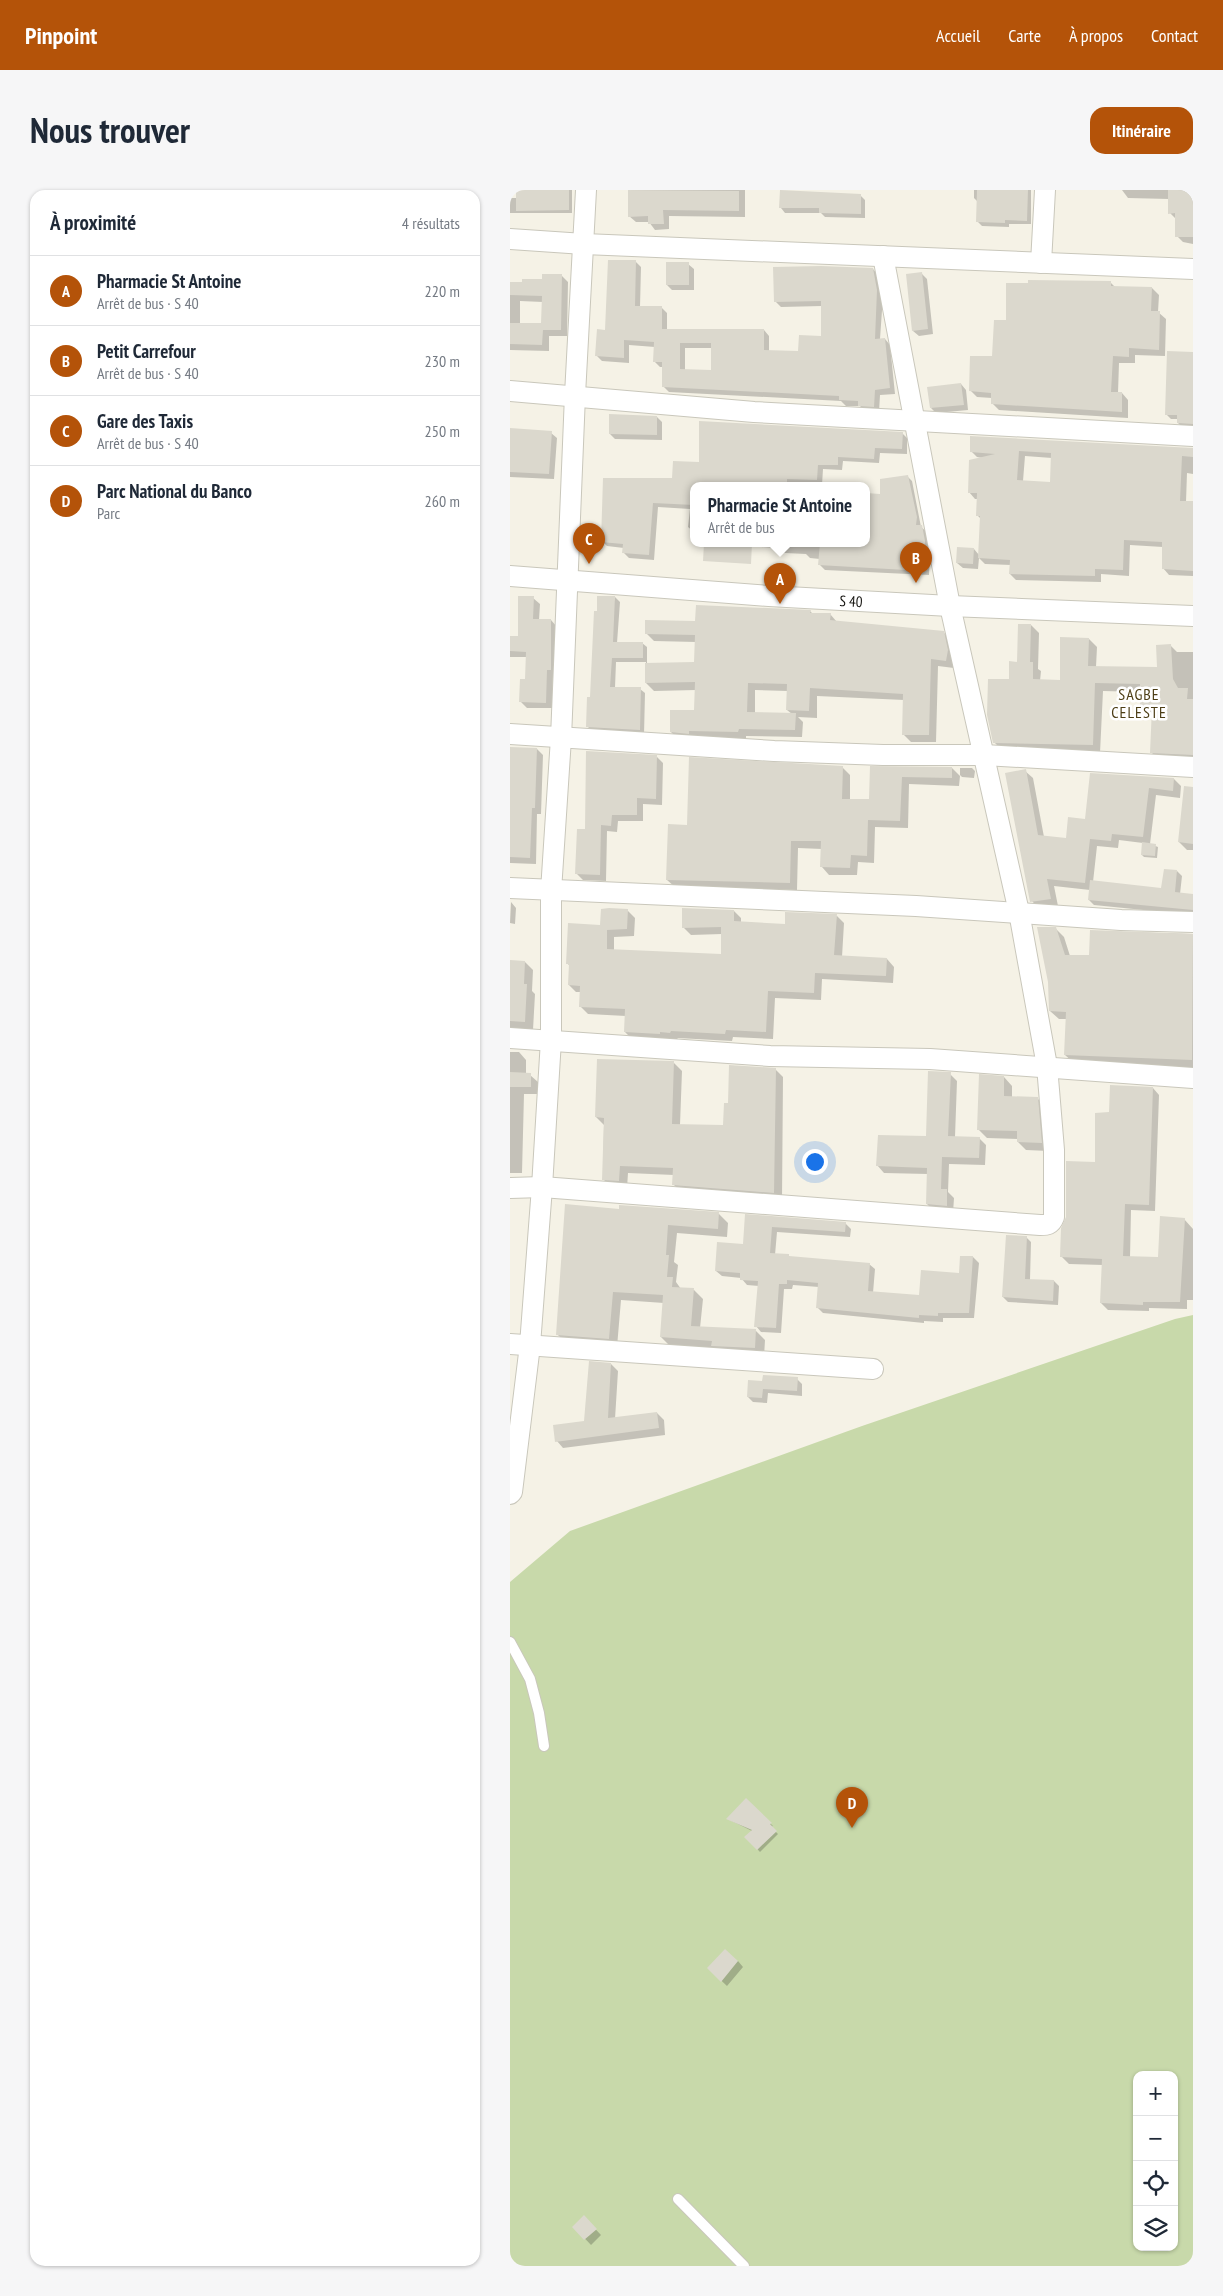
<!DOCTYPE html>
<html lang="fr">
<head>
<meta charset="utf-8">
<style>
  body { margin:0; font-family:"PT Sans Narrow",sans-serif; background:#f6f6f7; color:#1f2937 }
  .controls { position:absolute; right:15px; bottom:15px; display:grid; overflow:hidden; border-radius:10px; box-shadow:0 1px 4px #0004 }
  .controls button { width:45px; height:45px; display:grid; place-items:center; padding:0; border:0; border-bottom:1px solid #e0e1e3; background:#fff; color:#1f2937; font:25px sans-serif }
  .you { position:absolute; left:304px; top:971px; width:18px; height:18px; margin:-12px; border:4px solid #fff; border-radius:50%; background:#1a73e8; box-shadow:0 0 0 8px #1a73e833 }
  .badge { display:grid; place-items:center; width:32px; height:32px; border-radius:50%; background:#b45309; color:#fff; font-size:16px; font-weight:700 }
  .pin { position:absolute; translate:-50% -41px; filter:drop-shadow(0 1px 2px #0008) }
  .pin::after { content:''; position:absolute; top:26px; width:18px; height:15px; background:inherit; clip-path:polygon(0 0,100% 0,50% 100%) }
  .popup { position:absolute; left:180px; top:292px; width:180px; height:65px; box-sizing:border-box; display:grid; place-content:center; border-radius:10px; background:#fff; filter:drop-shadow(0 1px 4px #0005); font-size:16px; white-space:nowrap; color:#747a83 }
  .popup b { font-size:19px; color:#1f2937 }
  .popup::after { content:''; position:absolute; left:50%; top:100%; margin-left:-10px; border:10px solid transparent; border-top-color:#fff }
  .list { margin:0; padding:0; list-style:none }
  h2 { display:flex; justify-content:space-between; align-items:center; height:65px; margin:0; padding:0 20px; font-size:21px }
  h2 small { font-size:16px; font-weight:400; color:#747a83 }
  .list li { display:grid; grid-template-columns:32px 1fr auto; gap:15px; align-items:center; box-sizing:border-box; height:70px; padding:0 20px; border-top:1px solid #e0e1e3 }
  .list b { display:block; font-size:19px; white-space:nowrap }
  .list p { margin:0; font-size:16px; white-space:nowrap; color:#747a83 }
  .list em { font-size:16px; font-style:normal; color:#747a83 }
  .icon { flex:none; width:28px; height:28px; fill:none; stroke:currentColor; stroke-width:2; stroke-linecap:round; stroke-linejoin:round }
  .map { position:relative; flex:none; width:683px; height:2076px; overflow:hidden; border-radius:15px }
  header { display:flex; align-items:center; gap:30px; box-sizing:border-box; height:70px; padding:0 25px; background:#b45309; color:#fff }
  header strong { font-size:24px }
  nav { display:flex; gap:28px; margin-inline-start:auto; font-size:18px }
  .intro { display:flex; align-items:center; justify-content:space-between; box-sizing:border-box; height:120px; padding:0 30px }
  h1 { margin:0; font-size:35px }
  .button { padding:12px 22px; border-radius:15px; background:#b45309; color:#fff; font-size:18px; font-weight:700 }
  main { display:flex; gap:30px; padding:0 30px }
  aside { flex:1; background:#fff; border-radius:15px; box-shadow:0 1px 4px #0004 }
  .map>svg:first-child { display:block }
  .green { fill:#c8d9aa; fill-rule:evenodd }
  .shadow { fill:#0003; fill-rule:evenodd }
  .building { fill:#dbd8cd; fill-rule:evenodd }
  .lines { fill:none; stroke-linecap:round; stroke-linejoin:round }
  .service-casing { stroke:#c9c7bb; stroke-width:12 }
  .minor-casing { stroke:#c9c7bb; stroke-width:22 }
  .service { stroke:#fff; stroke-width:10 }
  .minor { stroke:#fff; stroke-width:20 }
  .labels { text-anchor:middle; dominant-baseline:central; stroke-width:5; stroke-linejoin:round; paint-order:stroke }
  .street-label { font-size:15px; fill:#151410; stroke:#fff }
  .neighbourhood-label { font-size:16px; letter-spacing:1px; fill:#4d3e16; stroke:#fff }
</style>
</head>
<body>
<header>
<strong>Pinpoint</strong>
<nav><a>Accueil</a><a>Carte</a><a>À propos</a><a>Contact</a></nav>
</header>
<div class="intro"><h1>Nous trouver</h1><a class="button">Itinéraire</a></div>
<main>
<aside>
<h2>À proximité<small>4 résultats</small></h2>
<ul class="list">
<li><span class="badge">A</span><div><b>Pharmacie St Antoine</b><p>Arrêt de bus · S 40</p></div><em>220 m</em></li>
<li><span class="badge">B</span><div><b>Petit Carrefour</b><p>Arrêt de bus · S 40</p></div><em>230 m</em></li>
<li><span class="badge">C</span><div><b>Gare des Taxis</b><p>Arrêt de bus · S 40</p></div><em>250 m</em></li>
<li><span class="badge">D</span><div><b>Parc National du Banco</b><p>Parc</p></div><em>260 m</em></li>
</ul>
</aside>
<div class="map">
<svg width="683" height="2076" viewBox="0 0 683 2076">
  <rect width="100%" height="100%" fill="#f5f2e6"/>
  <path class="green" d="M683 1125V2076H0V1392L60 1341 352 1236 665 1129ZM627 1885H664V2057H627Z"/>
  <path class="shadow" d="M0 0V8H41V0H62V23H0Z
    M119 0H235V27L159 26V39L145 40 139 32H126L119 26Z
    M464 0H521V34H499V37L472 36 468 32V12L464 8Z
    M612 0H683V54L673 52 667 46V30L660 23 659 9 618 8Z
    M350 5 355 10V28L315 27 311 23H275L271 18Z
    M125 71 131 77 130 117H151L157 123V140H254L259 146V161L289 162 312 147V116L271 117 265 111 363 79 368 85 373 106 370 149H375L380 155 385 204 370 205 369 222 355 221 350 216H336L331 211 159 202 153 196V177H150L144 171 145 157 119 155V173L92 171 87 166ZM175 158H202V181H175Z
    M178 74 184 79V100H162L157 95Z
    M412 84 417 89 423 144 409 146 403 141Z
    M52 86 58 92 57 146H39V161L0 160V93L33 90ZM10 111 33 112V134H10Z
    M601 93 605 97 642 98 649 105 648 122 656 129 655 166 625 165V173H609L608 203H612L618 210V228L489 220 482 213V208L467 207 460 200 483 167 497 132Z
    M683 163V238H673L668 233V229H661L656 224Z
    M451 194 456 200 458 220 426 223 421 218Z
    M147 227 152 232V250L105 249 100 244Z
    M0 239 41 243 47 248 44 289 0 287Z
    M392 243 397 248V264L370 263 369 273 333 271 332 280 313 279 312 295H184V342L178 337 180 319 148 317 144 370 119 368 114 363V358L97 356 92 351 163 289 190 274Z
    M683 259V284L677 283 676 312 683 313V386L659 385 653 378V357L620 355 619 386 591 384V392L506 390 500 384 501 375 475 374 469 368 468 379 453 378 447 373 464 359 469 365 471 329 467 325 468 309H465L459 302 473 268 467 267 461 261ZM515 266 542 268 541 293 513 291Z
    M397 286 402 291 411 337 417 342 420 357 419 385 315 380 310 375V369L300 368 296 364 275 363 269 358 251 357 247 353H318L348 356 349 353H356L371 305Z
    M105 407 110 412 107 453H132L137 457V474L186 473V452L144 451 136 443 187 433 300 421 303 424H320L327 432 433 442 441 450 444 478 428 476 426 552H401L393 544 394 510 307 506V528L288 527 293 532 292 547 236 546V549L169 550 161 542 185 521 186 500 144 501 136 493V472H106L105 498 130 499 135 503 134 545 82 541 78 537 82 508ZM245 500 278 501 277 520 282 524 245 523Z
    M23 408 30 414 29 430H41L47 437 46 485H43L42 518H17L11 512 16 491 17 467H0V447H9Z
    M521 435 529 443 528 479 531 481 530 491H551L579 449 587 457 586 477 648 478 660 455 667 462H683V572L649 570 641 562 643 525 639 524 631 516V502L593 501 590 563 493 561 484 552 500 490Z
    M27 559 33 565 31 624H27L26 674 0 673V562Z
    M147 567 153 573 152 615 133 614V631H108L107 642 97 641 96 691 73 690 67 684 76 640Z
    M332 577 340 585V610L361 611 362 578H442L450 586 449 596 399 594 398 638 365 637 364 673 348 672 347 685H319L312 677V659L288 658 287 700 165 697 157 690 178 636Z
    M450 578H462L465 581 464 588 452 587 450 585Z
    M515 581 523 588 534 647 557 649 577 631 581 584 664 589 671 596 670 608 646 605 640 654 648 657 647 668 634 667 632 665 633 653 609 650 608 658 587 656 583 692 653 699 667 681 672 686 670 704 683 705V725L584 715 579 710 580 700 544 696 548 716 529 719 522 711Z
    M683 608V660H677L669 652Z
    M1 712 6 718 5 734 0 733Z
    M117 720 125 728 124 746 104 747V760L212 766V744L181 745 173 737 224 721 231 728V733L276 735 327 726 334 733 332 767 377 769 384 777 383 793 312 789 311 810 265 808 263 849 223 847 222 851 168 848 167 849H122L115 842 116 826 78 824 70 816 71 802H66L59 795 60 776 57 773 91 736Z
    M546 739 554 747 560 766 580 767 581 741 683 744V878L564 873 555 865 557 829H549L540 821Z
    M0 771 15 772 23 780 22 801 25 804 23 840 0 838Z
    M0 862H9L16 870V884L20 885 28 892V904H14L12 983H0Z
    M164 873 172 881 170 935 214 937 219 915 265 879 273 887 272 1010 172 1003 164 995V985L118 983 117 998 101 997 93 989 94 935 86 927Z
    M440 884 447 891 445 947 469 948 476 955 475 975 439 974 438 1002 444 1008 443 1023 424 1021 417 1014 418 984 374 983 367 975 417 948Z
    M494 887 502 896V907L527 908 536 917 539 961 516 960 508 952V949L477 948 468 939Z
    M643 898 649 905 645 1021 621 1020 620 1068 649 1069 674 1029 683 1039V1110H677V1119L639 1118V1121L598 1120 591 1113 593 1075 559 1074 552 1067 586 973 600 923Z
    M110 1020 209 1024 218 1033 217 1047 167 1043 164 1072 168 1075 166 1092 171 1099 184 1100 193 1109 190 1138 246 1141 255 1150 254 1167 160 1156 151 1147 154 1113 111 1110 107 1157 56 1153 47 1144Z
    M237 1026 335 1033 341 1039 340 1047 267 1042 265 1065 279 1066 281 1068 359 1074 365 1079 363 1103 410 1106 451 1085V1067H463L469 1073 464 1128H433V1132L414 1131V1133L313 1123 307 1117 309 1097 283 1095 282 1099H274L271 1143 251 1142 246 1136 249 1096 237 1095 231 1088 212 1086 206 1081 234 1055Z
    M516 1047 521 1052 520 1090 544 1091 549 1096 548 1115 498 1112 493 1107Z
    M101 1174 108 1181 105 1229 147 1223 154 1230 155 1245 53 1258 47 1251 76 1232Z
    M287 1189 292 1194V1206L258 1203 257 1213 243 1212 238 1207 253 1192Z
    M236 1610 263 1636 261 1637 268 1644 250 1662 236 1647 242 1641 218 1629Z
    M228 1771 233 1777 217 1796 198 1778Z
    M74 2027 91 2045 81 2055 64 2037Z"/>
  <path class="building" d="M6 0H59V20L6 21Z
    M118 0 229 1V21L153 20 154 34H138V26L118 27Z
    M270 0 351 4V24L309 23V18H269Z
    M467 0H518L517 31 495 30V33L466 32Z
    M658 0H683V47H665V23L658 24Z
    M98 70H126L125 116H152V139H254V160L288 161 289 145 311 146V111L264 112 263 77 311 76 363 78 367 100 365 149 375 148 380 198 365 200 364 217 348 216V211L329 210V206L152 197V172H143L144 152 114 150V168L85 166 87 139 95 140ZM170 153H201V180L170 179Z
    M156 72H179V95H156Z
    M412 82 418 139 402 141 396 84Z
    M32 84H52L51 140H33L32 155 0 154V133H31L32 106 0 105V92H12V89H32Z
    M518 90 601 91V96L642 97 641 121H650L649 160 619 158V167L603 166 601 202H612V222L481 214V203L459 201 460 166H482L484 130H496V93H518Z
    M657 161 683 162V234L667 233V225H655Z
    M451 193 454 215 420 218 417 197Z
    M99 224 147 226V245L99 244Z
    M189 231 393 242 392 259 365 258 364 269 328 267V275H308L307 290 277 289V295H184V315L143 313 139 365 112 363 113 354 91 352 93 288H162L163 271 189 272Z
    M0 238 42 241 39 284 0 282Z
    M460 246 683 258V267L672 266 670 311H683V381L652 379V352L614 350 613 380 585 379V386L499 384 500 370 468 368 470 326H466L467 303H458L459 270 485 264 460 262ZM509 261 541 263 540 292 507 290Z
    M398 285 407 327 406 335H412L415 351 414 381 308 375 310 353 356 355V303L370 304V289Z
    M194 353H242L241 374 193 371Z
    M447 357 464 358 463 374 446 373Z
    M8 406H24L23 429H41V480H37L36 513 9 512 10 489H15L16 462 0 461V446H8Z
    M87 406H105L103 452H133V468H102L100 497H131L130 540 76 537 77 507H80L84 421H87Z
    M186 415 301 420 300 423H321L320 430 434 441 438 460 436 471 421 469 419 545H392L393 504 300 498 299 521 276 520 277 494 238 493 237 522 286 523 285 540 229 539 228 542 179 541V544L160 542V520H184L185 492 135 493V473L184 472 185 445 135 444V430L185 431Z
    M508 434H521L520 472H523V489L550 490V447L579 448 578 476 647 477 646 455 661 454 663 489 668 498H678L677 509H683V565L640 563 642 517H630V494L585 493 583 555 483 553 477 525 478 489H499V471L507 472Z
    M0 557 27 558 25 618H22L20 668 0 667Z
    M76 561 147 565 146 609 127 608V625H102L101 636 91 635 90 685 65 684 67 639H75Z
    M179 567 333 576 332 609H359L360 576 442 577V588L392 587 390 631 358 630 357 666 341 665 340 678 310 677 311 651H281L280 693 156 690 158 634 177 635Z
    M516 579 528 645 556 648 558 627 575 629 580 583 664 588 663 601 639 598 633 647 602 644 601 651 580 649 575 693 537 689 541 709 520 712 495 583Z
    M674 596 683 597V654L668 652Z
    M632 652 646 654 645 666 631 665Z
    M654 679 667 680 665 702 683 704V720L578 710 580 690 651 698Z
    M99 718 118 719 117 739 97 740V759L211 764V737L172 738V718L224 720V731L275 734V722L327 724 324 765 377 768 376 786 305 783 304 803 258 801 256 842 216 840 215 844 161 841 160 843 150 842V844L114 842 115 819 69 817 70 796 58 795 59 774H56L58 733 90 735 91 719Z
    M527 737H546L555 765H579L580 740 683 744 682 870 554 865 556 822 539 821 538 792Z
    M0 770 15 771 14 794H17L15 832 0 831Z
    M87 869 164 871 162 934 213 935 214 913H218L219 875 266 878 264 1003 162 995 163 978 110 976 109 991 92 990 94 928 85 927Z
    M418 881 441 882 438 946 470 947 469 968 432 967 431 999H437V1016L416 1014 417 978 366 976 368 945 416 946Z
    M0 882 21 883V897H0Z
    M469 884 494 886V906L528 907 532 953 507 952V941L467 940Z
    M600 895 643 897 639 1015 615 1014 613 1066 648 1067 650 1026 675 1028 670 1112H633V1115L590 1113 592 1069 550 1067 551 1038 556 1027V971L585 972V923L599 922Z
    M55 1014 109 1019V1015L209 1022 208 1039 158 1035 156 1065H159L157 1087H163L162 1097 184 1098 181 1136 246 1139 245 1158 201 1156 202 1151 150 1147 153 1105 103 1102 99 1149 46 1145Z
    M235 1024 336 1032 335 1042 262 1037 260 1063 279 1064V1066L360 1073 358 1101 409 1105 411 1080 449 1083 450 1066H463L459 1123H428V1126L409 1125V1128L306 1118 308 1093 277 1090V1094H269L266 1138 244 1137 248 1091 230 1090V1083L205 1081 207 1052 233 1054Z
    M496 1045 517 1046 515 1089 544 1090 543 1111 492 1107Z
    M79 1171 101 1173 98 1228 147 1222 149 1238 45 1252 43 1235 74 1231Z
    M253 1185 288 1187 287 1201 253 1199 252 1208 237 1207 238 1190 252 1191Z
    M236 1608 262 1633 260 1634 267 1641 247 1660 234 1647 242 1640 216 1629Z
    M215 1759 228 1771 211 1792 197 1778Z
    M74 2025 87 2039 74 2050 62 2037Z"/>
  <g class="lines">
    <defs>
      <path id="service" d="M0 1452 20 1489 29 1523 34 1556
        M168 2009 234 2076"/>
      <g id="minor">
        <path d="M0 49 74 54 683 79"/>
        <path d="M531 73 535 0"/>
        <path d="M0 201 244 222 683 246"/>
        <path id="s1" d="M0 386 259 406 440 416 683 426"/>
        <path d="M0 544 264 561 373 565H474L683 577"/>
        <path d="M0 698 406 716 611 730 683 732"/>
        <path d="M0 848 260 866 420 869 683 888"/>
        <path d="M0 998 32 997 530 1035C537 1035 541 1035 544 1027V960L537 876 509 722 440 416 373 66"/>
        <path d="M0 1154 363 1179"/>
        <path d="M0 1304 2 1302 20 1155 32 997 41 850V701L51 548 65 205 76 0"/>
      </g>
    </defs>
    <use href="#service" class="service-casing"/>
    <use href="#minor" class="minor-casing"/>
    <use href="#service" class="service"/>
    <use href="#minor" class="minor"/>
  </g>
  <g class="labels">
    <g class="street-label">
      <text stroke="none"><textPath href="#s1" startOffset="342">S 40</textPath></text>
    </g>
    <g class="neighbourhood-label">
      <text x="629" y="504">SAGBE<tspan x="629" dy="18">CELESTE</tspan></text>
    </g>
  </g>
</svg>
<div class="controls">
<button>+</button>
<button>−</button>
<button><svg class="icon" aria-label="locate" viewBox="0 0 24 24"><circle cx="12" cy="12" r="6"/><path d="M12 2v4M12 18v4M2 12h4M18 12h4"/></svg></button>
<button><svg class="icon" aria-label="layers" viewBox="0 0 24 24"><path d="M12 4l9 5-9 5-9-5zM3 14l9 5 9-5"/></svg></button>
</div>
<div class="you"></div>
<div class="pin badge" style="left:270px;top:414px">A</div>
<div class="popup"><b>Pharmacie St Antoine</b>Arrêt de bus</div>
<div class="pin badge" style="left:406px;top:393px">B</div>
<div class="pin badge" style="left:79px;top:374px">C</div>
<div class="pin badge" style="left:342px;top:1638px">D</div>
</div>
</main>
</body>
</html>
